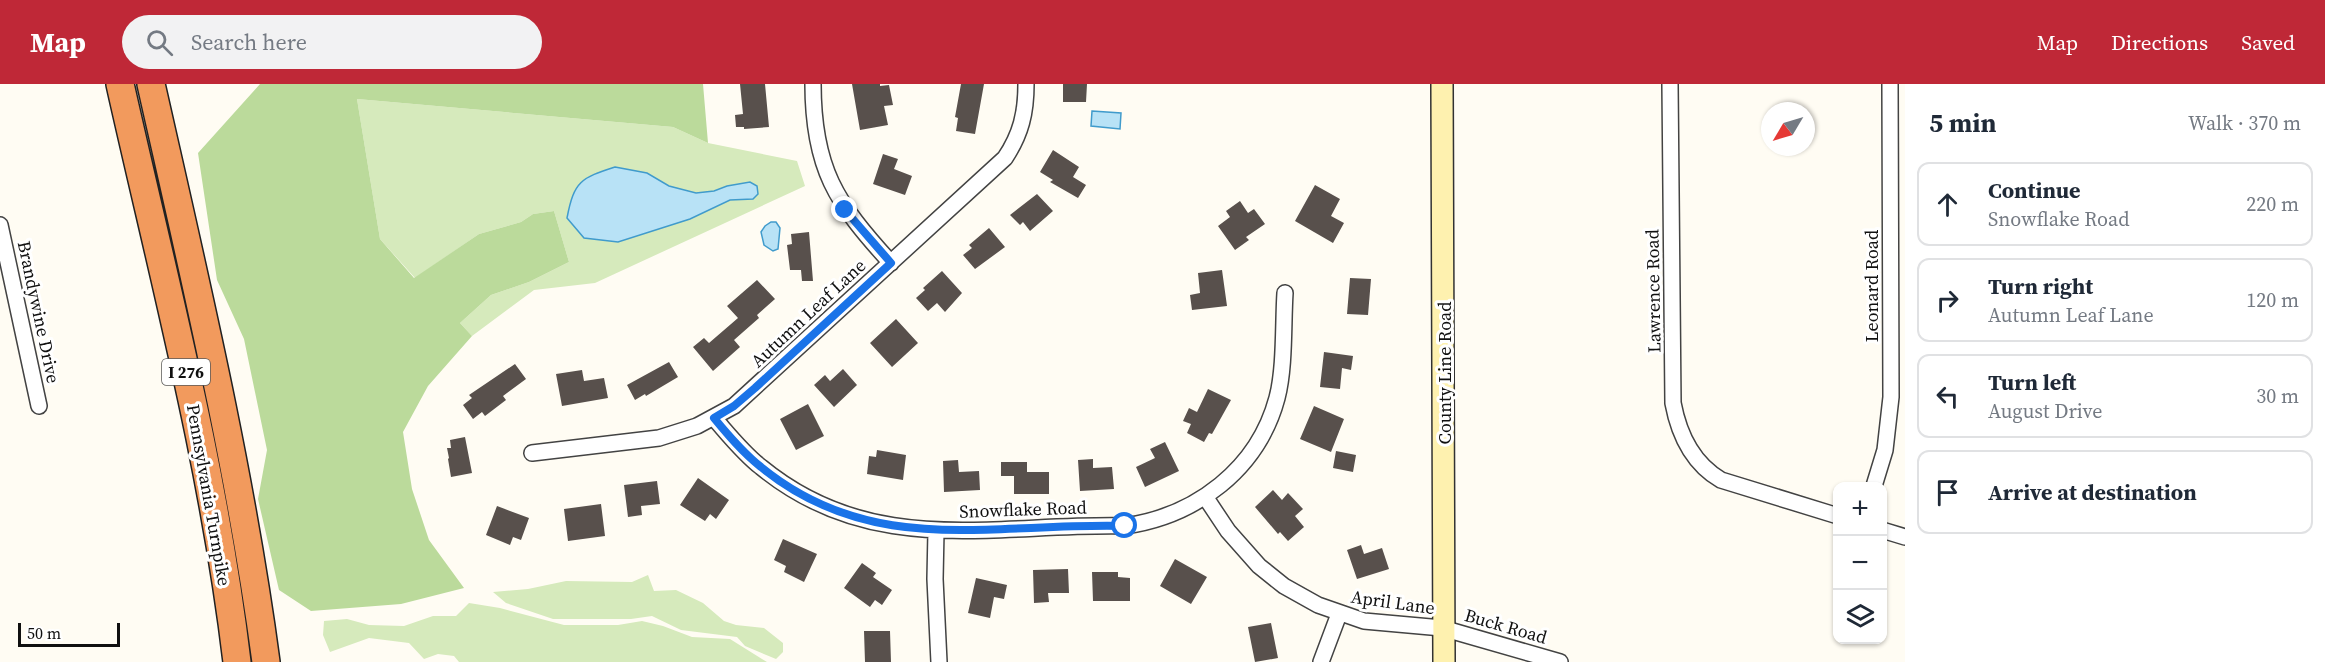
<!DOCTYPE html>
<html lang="en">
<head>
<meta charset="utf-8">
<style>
  body { margin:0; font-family:"Source Serif 4",serif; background:#f2f2f3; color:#1f2937 }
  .controls { position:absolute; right:18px; bottom:18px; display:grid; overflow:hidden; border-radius:12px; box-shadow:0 2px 4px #0004 }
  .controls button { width:54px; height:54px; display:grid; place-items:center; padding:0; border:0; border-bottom:2px solid #e0e1e3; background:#fff; color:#1f2937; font:30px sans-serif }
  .compass { position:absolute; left:1761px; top:18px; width:54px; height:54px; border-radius:50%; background:#fff; box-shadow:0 2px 4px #0004; rotate:232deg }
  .scale { position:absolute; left:18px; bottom:15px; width:102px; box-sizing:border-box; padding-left:6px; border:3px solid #101010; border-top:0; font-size:16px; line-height:21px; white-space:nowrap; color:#101010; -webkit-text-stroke:4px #fff; paint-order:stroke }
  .stop { position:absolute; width:18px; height:18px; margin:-14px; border:4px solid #1a73e8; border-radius:50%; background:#fff }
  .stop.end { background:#1a73e8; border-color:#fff; box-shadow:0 2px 6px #0008 }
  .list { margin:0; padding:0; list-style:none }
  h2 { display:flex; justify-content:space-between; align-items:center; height:78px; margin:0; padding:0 24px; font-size:26px }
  h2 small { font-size:20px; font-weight:400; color:#747a83 }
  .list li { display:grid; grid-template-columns:39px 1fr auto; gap:18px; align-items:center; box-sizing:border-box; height:84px; margin:0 12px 12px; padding:0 12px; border:2px solid #e0e1e3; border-radius:12px }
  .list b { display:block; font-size:22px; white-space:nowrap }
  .list p { margin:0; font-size:20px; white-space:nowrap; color:#747a83 }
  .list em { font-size:20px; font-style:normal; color:#747a83 }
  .icon { flex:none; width:33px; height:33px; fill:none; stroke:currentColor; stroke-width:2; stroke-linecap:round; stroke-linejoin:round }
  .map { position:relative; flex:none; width:1905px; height:578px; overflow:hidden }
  header { display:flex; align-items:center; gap:36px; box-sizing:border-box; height:84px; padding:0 30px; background:#bf2837; color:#fff }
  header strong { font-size:28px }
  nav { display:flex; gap:33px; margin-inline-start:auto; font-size:21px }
  .search { width:420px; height:54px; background:#f2f2f3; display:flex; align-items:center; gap:15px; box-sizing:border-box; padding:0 21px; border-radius:33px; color:#747a83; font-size:22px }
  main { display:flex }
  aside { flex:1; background:#fff }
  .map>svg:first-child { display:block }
  .green { fill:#d6eabc }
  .forest { fill:#bbda9b }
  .water { fill:#b8e2f6; stroke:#409bcc; stroke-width:1.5 }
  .building { fill:#58504c }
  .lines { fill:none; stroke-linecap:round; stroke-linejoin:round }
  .street-casing { stroke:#434343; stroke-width:18 }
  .secondary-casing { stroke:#323232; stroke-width:24 }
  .highway-casing { stroke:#212121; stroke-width:30 }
  .street { stroke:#fff; stroke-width:15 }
  .secondary { stroke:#fef1af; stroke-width:21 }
  .highway { stroke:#f29a5d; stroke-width:27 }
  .route { stroke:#1a73e8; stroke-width:8 }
  .labels { text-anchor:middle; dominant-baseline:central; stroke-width:6; stroke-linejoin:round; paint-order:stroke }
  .shield { fill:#fff; stroke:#585858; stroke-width:1.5 }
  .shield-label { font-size:16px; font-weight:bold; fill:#101010 }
  .street-label { font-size:18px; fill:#101010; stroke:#fff }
</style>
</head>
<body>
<header>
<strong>Map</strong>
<div class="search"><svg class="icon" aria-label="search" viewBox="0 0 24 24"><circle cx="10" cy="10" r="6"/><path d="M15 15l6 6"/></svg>Search here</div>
<nav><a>Map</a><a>Directions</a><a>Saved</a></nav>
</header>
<main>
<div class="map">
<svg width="1905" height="578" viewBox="0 0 1905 578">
  <rect width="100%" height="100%" fill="#fffcf3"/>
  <path class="green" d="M357 15 673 43 708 59 797 77 805 102 595 199 534 206 472 252 460 239 491 211 529 198 569 178 554 127 533 130 521 138 479 150 415 194 380 155Z
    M648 491 654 507 676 506 703 519 724 537 736 541 764 544 783 559V568L776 575 745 562 737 553 681 546 652 532 631 535H553L506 519 493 508 528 505 566 497 632 498Z
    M469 519 500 524 564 541H618L642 537 663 542 692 553 730 555 767 578H459L454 572 438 570 424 575 409 559 369 554 330 568 323 551 324 537 347 535 369 541 404 542 433 532H456Z"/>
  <path class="forest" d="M260 0H703L708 59 673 43 357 15 380 155 414 194 479 150 521 138 533 130 554 127 569 178 529 198 491 211 460 239 472 252 428 302 403 348 412 405 429 456 464 504 401 520 311 527 279 506 258 415 267 366 244 255 217 196 198 69Z"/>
  <path class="water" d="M1092 27 1121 29 1120 45 1091 42Z
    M615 83 647 89 669 102 696 109 714 107 727 102 750 98 757 102 758 110 753 115 730 116 690 135 618 158 584 154 567 134C574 97 581 94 615 83Z
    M771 138H776L780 144 778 165 773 167 764 161 761 148 765 142Z"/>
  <path class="building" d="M740 0H765L769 43 744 45V43H736L735 31 743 30Z
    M852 0H880V2L889 1 893 21 884 22 888 41 860 46Z
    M961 0H984L975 50 956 47 958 34 955 33Z
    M1063 0H1087L1086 18H1063Z
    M1053 66 1079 83 1073 93 1086 101 1078 114 1050 98 1053 96 1040 88Z
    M883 70 898 75 894 85 912 92 905 111 873 100Z
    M1315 101 1340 115 1331 132 1344 139 1333 159 1295 137Z
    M1037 110 1053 127 1030 147 1023 138 1020 141 1010 131Z
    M1240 117 1248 129 1254 125 1265 140 1246 153 1249 156 1235 166 1218 142 1230 133 1226 127Z
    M989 144 1005 163 975 185 963 171 972 164 969 161Z
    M809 148 813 197H802L801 186H790L787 161 792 160 791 150Z
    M1222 186 1227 222 1192 226 1190 211 1200 209 1198 189Z
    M942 187 962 209 945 228 937 219 928 227 916 214 925 206 923 204Z
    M1350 194 1371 195 1368 231 1347 230Z
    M757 196 775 215 757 231 759 234 734 256 740 263 713 287 693 263 704 254 709 259 738 234 727 222Z
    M896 235 918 259 892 283 870 259Z
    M1324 268 1353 272 1351 286 1342 284 1340 305 1320 303Z
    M669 278 678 293 646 312 645 310 635 316 627 301Z
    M515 280 526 295 503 312 506 316 485 332 482 328 473 335 463 321 472 314 469 311Z
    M843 285 857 301 834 323 814 301 825 291 830 297Z
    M582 286 584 297 604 294 608 314 562 322 556 290Z
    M1208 305 1231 316 1212 350 1209 349 1204 358 1187 349 1191 340 1183 337 1189 324 1197 328Z
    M808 320 824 352 796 366 780 335Z
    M1314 322 1344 335 1331 368 1300 355Z
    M465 353 472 389 451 393 448 375 449 374 447 364H451L450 356Z
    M1165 358 1179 387 1145 403 1136 383 1155 374 1150 365Z
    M877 366 906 371 903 396 867 390 869 372 876 373Z
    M1336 367 1356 371 1353 388 1333 384Z
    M1093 375V384L1112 383 1114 405 1080 407 1078 376Z
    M958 376 959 388 979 387 980 406 944 408 943 377Z
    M1001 378H1027V388H1049V410H1014V392H1001Z
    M698 394 729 416 716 435 710 430 705 437 680 421Z
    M657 397 660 420 641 422 642 431 628 433 624 401Z
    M1273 406 1282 416 1288 409 1303 425 1295 432 1304 443 1288 457 1280 448 1278 450 1255 423Z
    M601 420 605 452 568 457 564 425Z
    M497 422 529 434 521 456 513 453 510 461 486 451Z
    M783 455 817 470 804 498 784 488 786 482 774 476Z
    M1361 461 1364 470 1382 464 1389 485 1357 495 1347 466Z
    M1175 475 1207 493 1191 520 1160 502Z
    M862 479 876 489 873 493 892 506 882 521 875 516 870 523 844 504Z
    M1068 485 1069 509H1048L1049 518 1034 519 1033 486Z
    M1092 488H1118V493L1130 494V517H1093Z
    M976 494 1007 501 1004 515 994 513 990 534 968 529Z
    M1271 539 1278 574 1255 578 1248 543Z
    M864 547H890L891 578H865Z"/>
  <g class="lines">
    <defs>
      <path id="street" d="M813 0C813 84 836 119 891 179
        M1670 0 1673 319C1679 351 1692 379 1721 396L1838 432
        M0 141 39 322
        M714 334C729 351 743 369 761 383 873 475 994 439 1125 442 1196 432 1258 385 1277 314 1285 284 1283 240 1285 209
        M532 369 659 354 697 342 734 322 1005 74C1021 50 1026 29 1026 0
        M1874 402 1885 366 1891 313 1890 0
        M1206 414 1228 447 1259 482 1284 502 1318 521 1364 537 1442 544 1560 578
        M1882 446 1905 453
        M936 447 935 495 939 578
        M1321 578 1339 530"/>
      <path id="secondary" d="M1442 0 1444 578"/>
      <path id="highway" d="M120 0C163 192 214 383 237 578
        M151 0C194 191 240 383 266 578"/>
    </defs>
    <use href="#street" class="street-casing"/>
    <use href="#secondary" class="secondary-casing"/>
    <use href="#highway" class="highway-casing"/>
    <use href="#street" class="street"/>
    <use href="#secondary" class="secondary"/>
    <use href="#highway" class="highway"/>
  </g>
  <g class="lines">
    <path class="route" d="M845 126 891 179 755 304 734 322 714 334C728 351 743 369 761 383 874 475 994 438 1125 442"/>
  </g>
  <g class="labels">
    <rect class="shield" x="162" y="275" width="48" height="26" rx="4.5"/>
    <g class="shield-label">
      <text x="186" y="288">I 276</text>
    </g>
    <g class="street-label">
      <text transform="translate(1871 202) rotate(-90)">Leonard Road</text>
      <text transform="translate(1653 207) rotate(-91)">Lawrence Road</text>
      <text transform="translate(39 228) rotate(78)">Brandywine Drive</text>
      <text transform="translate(808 229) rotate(-43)">Autumn Leaf Lane</text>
      <text transform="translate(1444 289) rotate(-90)">County Line Road</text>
      <text transform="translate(209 411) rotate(80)">Pennsylvania Turnpike</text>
      <text transform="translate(1023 425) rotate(-2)">Snowflake Road</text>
      <text transform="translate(1393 518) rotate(8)">April Lane</text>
      <text transform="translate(1506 542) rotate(16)">Buck Road</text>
    </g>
  </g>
</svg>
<div class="controls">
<button>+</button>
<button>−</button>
<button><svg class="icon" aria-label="layers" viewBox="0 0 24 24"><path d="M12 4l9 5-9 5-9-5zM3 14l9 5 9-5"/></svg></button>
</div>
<svg class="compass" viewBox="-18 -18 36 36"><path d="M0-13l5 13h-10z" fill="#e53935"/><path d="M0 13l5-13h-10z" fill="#747a83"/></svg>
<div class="scale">50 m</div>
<div class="stop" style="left:1125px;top:442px"></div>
<div class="stop end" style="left:845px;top:126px"></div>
</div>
<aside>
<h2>5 min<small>Walk · 370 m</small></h2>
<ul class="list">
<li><svg class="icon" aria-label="ahead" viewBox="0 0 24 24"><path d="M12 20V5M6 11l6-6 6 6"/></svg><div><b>Continue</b><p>Snowflake Road</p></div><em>220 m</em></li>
<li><svg class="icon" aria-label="right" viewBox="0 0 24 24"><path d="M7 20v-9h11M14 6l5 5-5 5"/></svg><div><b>Turn right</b><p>Autumn Leaf Lane</p></div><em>120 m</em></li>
<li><svg class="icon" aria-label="left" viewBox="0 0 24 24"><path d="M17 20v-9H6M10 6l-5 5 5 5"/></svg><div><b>Turn left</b><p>August Drive</p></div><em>30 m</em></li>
<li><svg class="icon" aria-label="arrive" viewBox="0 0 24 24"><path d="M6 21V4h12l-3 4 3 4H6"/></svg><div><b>Arrive at destination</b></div></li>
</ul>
</aside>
</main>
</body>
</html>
